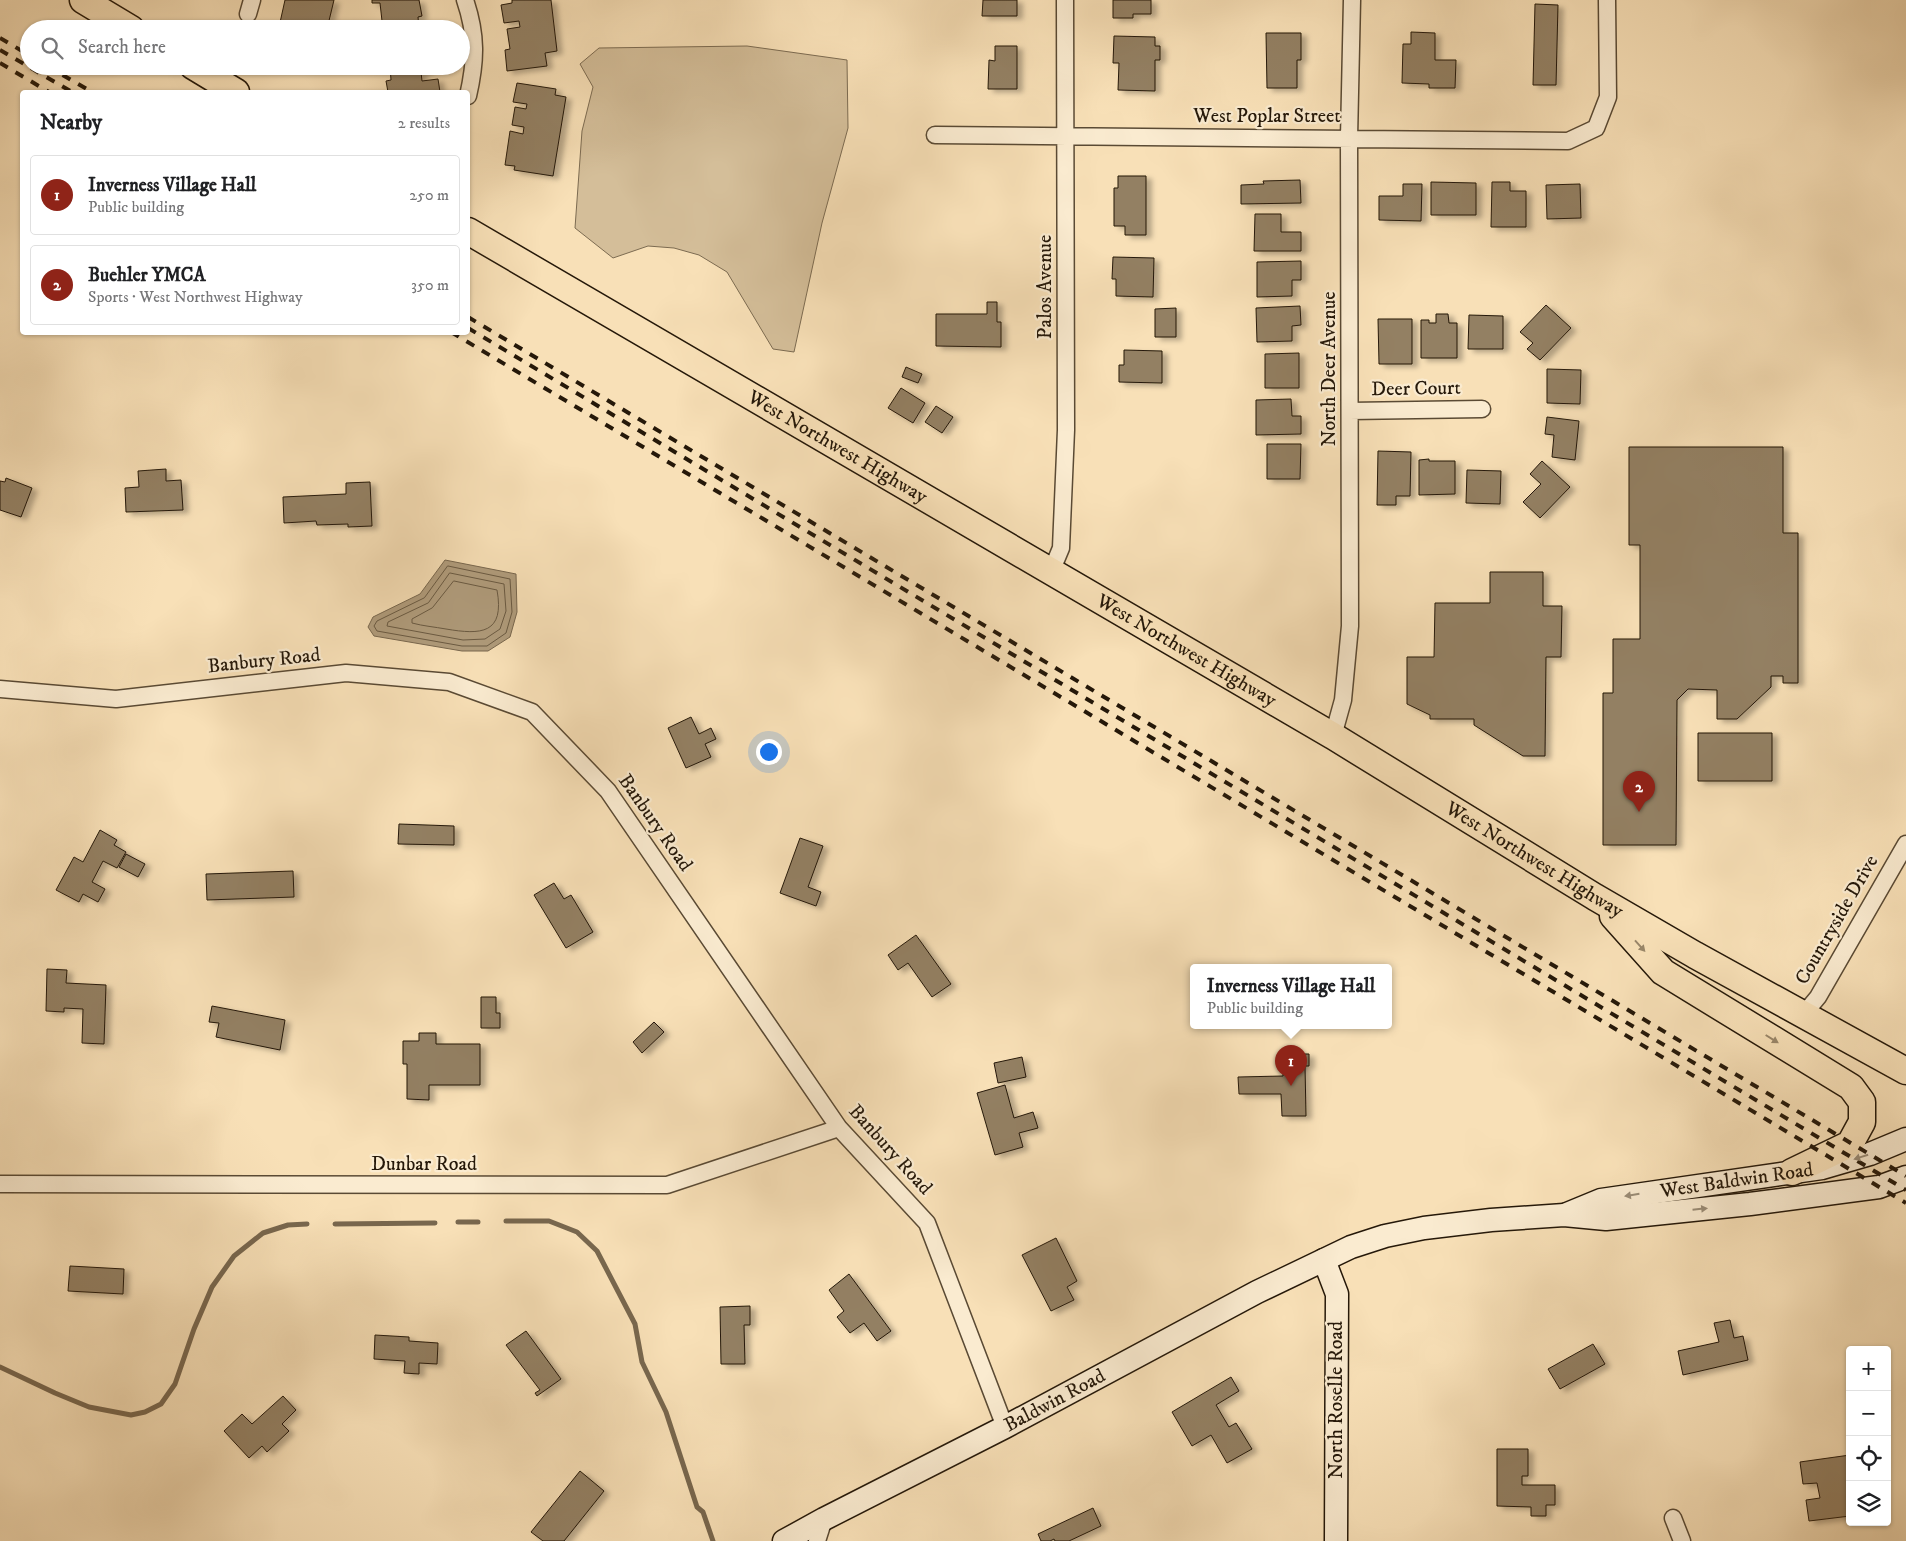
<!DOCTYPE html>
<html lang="en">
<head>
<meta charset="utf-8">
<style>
  body { margin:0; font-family:"IM FELL DW Pica",serif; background:#f2f2f2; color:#202124 }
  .controls { position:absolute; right:15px; bottom:15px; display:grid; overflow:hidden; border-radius:5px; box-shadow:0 1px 4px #0004 }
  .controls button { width:45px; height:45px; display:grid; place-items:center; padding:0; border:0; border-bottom:1px solid #e0e0e0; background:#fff; color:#202124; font:25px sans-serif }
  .you { position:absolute; left:768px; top:751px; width:18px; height:18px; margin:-12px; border:4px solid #fff; border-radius:50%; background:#1a73e8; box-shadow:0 0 0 8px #1a73e833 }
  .badge { display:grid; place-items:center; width:32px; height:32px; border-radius:50%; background:#8f2418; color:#fff; font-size:16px; font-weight:700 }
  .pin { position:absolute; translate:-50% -41px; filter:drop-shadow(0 1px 2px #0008) }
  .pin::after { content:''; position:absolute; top:26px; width:18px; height:15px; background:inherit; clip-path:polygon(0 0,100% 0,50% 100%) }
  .popup { position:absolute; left:1190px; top:964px; width:202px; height:65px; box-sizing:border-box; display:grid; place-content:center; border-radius:5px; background:#fff; filter:drop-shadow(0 1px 4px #0005); font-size:16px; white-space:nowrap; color:#757577 }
  .popup b { font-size:19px; color:#202124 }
  .popup::after { content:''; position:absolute; left:50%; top:100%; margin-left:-10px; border:10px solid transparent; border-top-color:#fff }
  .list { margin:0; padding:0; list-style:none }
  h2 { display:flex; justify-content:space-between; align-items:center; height:65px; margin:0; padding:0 20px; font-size:21px }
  h2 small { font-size:16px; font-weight:400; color:#757577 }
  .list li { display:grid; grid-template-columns:32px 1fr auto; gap:15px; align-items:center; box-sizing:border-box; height:80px; margin:0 10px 10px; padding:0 10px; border:1px solid #e0e0e0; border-radius:5px }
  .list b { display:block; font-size:19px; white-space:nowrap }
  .list p { margin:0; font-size:16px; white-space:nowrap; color:#757577 }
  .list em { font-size:16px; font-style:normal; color:#757577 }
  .icon { flex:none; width:28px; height:28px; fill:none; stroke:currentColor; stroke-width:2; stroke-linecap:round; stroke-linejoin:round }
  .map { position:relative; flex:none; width:1906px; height:1541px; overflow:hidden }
  .search { position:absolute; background:#fff; box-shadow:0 1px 4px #0004; left:20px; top:20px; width:450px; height:55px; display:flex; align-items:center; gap:12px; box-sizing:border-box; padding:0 18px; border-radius:28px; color:#757577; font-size:19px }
  .panel { position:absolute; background:#fff; box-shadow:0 1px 4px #0004; left:20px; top:90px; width:450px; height:245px; border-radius:5px }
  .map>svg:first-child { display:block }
  .green { fill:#d4be99; stroke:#7c6b51 }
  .water { fill:#b09c7c; stroke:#78674e }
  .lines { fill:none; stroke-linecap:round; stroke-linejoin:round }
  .shore { stroke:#6a5a42; stroke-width:1 }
  .stream { stroke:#78674e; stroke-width:5 }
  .building { fill:#938063; stroke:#251809; filter:url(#shadow) }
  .street-casing { stroke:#5a4a34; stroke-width:19 }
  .secondary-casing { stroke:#251809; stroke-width:25 }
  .primary-casing { stroke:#251809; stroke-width:29 }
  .street { stroke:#faebd0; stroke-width:16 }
  .secondary { stroke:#faebd0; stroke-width:22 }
  .primary { stroke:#f8e0b7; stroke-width:26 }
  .rail { stroke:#251809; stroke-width:4; stroke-dasharray:9 9; stroke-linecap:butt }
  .oneway { fill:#998669 }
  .oneway2 { fill:#9a8c76 }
  .labels { text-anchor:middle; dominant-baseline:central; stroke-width:4.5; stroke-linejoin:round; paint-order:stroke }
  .street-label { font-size:20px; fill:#251809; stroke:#faebd0 }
</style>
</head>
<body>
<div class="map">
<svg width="1906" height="1541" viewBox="0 0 1906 1541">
  <defs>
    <filter id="shadow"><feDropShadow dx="5.5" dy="3" stdDeviation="2.5" flood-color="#0004"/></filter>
  </defs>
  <rect width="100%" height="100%" fill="#f8e0b7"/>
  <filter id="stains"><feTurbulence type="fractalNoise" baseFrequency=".004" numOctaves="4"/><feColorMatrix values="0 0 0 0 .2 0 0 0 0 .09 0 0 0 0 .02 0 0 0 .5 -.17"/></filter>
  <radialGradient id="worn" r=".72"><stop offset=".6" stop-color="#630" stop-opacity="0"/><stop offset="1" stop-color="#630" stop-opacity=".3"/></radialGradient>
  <path class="green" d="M747 46 847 60 848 128 822 223 794 352 773 349 727 272 699 255 674 248 648 246 613 258 575 228 582 131 593 87 580 64 599 48Z"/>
  <path class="water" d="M445 560 516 574 517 612 510 637 488 651H462L374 636 368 627 373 617 420 594Z"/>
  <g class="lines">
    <path class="shore" d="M448 566 510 579 512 612 506 633 487 646H462L377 631 374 626 377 621 424 598Z
      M450 573 504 584 506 611 500 629 485 639 463 640 387 626 388 622 428 603Z
      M454 581 497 590C505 634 481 635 446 629 435 627 423 626 412 623V619L432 608Z"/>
    <path class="stream" d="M506 1221H549L577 1232 597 1251 635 1324 642 1362 666 1412 697 1507 703 1512 713 1541
      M458 1222H478
      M335 1224 435 1223
      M0 1367 55 1393 89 1407 131 1415 145 1412 161 1404 175 1384 194 1329 212 1287 234 1256 263 1233 288 1225 307 1224"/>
  </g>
  <path class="building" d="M285 0H334L327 29H286L279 27Z
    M372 0H419L422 16 418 17 419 29H376L375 22 382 21 380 3H372Z
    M512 0H551L557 51 545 53 547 66 507 71 505 50 510 49 507 29 520 27 519 21 504 23 501 5 512 3Z
    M983 0H1017V16H982Z
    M1113 0H1151V14H1133V18H1113Z
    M1535 4 1558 5 1556 85H1533Z
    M1411 32 1435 33V60H1456L1455 88H1429V84L1402 83 1403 44H1411Z
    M1266 33H1301V60H1297V88H1267Z
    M1114 36 1155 37V46H1160V60H1155V91L1118 90 1119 63H1113Z
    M995 46H1017V89H988L989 60 995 61Z
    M390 66H428L429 71 421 72 422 81 438 79 440 92H388L386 81 391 80Z
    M517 83 556 89 555 95 566 97 553 176 514 170 515 166 505 165 510 131 523 134 524 127 512 125 515 107 526 109 527 104 513 102Z
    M1118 176H1146V235H1125V226H1114V188H1118Z
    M1300 180 1301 203 1241 204V185L1264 184 1263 181Z
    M1431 182 1476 183V215H1431Z
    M1492 182H1510V191H1526V227H1491Z
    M1403 184H1422L1421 221 1379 220V196H1403Z
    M1580 184 1581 218 1547 219 1546 185Z
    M1255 214H1281V232H1301V251H1254Z
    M1113 257 1154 258 1153 297 1116 296V279H1112Z
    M1301 261V280H1292V296L1257 297V262Z
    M987 302H997V322H1001V347L936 346V314H987Z
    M1546 305 1571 328 1540 360 1527 349 1533 343 1520 332Z
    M1300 306 1301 325 1292 326V341L1257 342 1256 308Z
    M1176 308V337H1155V309Z
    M1436 314H1448L1449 323H1457V358H1421V320H1429V323H1436Z
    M1469 315 1503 316V349H1468Z
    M1378 319H1412V364H1379Z
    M1124 350 1162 351V383L1119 382V365H1124Z
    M1299 353V388H1265V354Z
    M906 367 922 374 918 383 902 377Z
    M1547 369 1581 370 1580 404 1547 403Z
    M901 388 925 403 913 423 888 408Z
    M1291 399 1292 416H1301V434L1256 435V400Z
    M936 406 953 417 942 433 925 422Z
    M1547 417 1579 421 1575 460 1552 457 1554 435 1545 434Z
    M1267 444H1301L1300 479H1267Z
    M1629 447H1783V533H1798V683H1783V676H1771V687L1737 719H1717V690L1688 689 1677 700 1676 845H1603V693H1613V639H1640V545H1629Z
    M1378 451 1411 452 1410 496H1396V505H1377Z
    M1429 459V461H1455V494L1419 495V460Z
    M1542 461 1570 487 1540 518 1523 502 1541 484 1530 474Z
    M166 469V481L181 480 183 510 126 512 125 488 139 487 138 471Z
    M1467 470 1501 471 1500 504 1466 503Z
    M6 478 32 488 21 517 0 510V481L5 482Z
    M370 482 372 526 348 527V524L317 525 316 521 284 523 283 497 346 494V483Z
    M1490 572H1543V606H1562L1561 657H1546L1545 756H1523L1474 725V719H1430V715L1407 704V657H1434L1435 603H1490Z
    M691 717 699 734 711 728 716 739 705 744 711 757 686 768 668 728Z
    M1698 733H1772V781H1698Z
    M399 824 454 826V845L398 844Z
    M100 830 117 840 114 845 126 852 117 868 103 861 92 882 105 889 98 902 83 894 79 902 56 890 74 857 83 862Z
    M800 838 823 846 808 887 821 892 816 906 780 893Z
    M126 854 145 864 138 877 119 867Z
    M293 871 294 897 207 900 206 874Z
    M554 883 564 899 571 895 593 932 566 948 534 895Z
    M916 935 951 984 932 997 908 963 898 970 888 955Z
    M47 969 67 970 66 983 106 985 104 1044 82 1043 83 1009 64 1008V1012L46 1011Z
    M481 997H496V1013H500V1028H481Z
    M212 1006 285 1020 280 1050 216 1037 219 1023 209 1022Z
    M654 1022 664 1032 642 1053 633 1042Z
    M419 1033H436V1044H480V1085H429V1100L407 1099V1064H403V1041H419Z
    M1279 1054H1309V1066H1305L1306 1116H1282L1281 1094H1239L1238 1077 1283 1076V1066H1279Z
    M1022 1057 1026 1077 998 1083 994 1063Z
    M1005 1085 1014 1118 1033 1112 1038 1128 1019 1133 1023 1147 995 1155 977 1093Z
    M1056 1238 1077 1281 1067 1287 1074 1300 1051 1311 1022 1255Z
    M70 1266 124 1269 123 1294 68 1291Z
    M849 1274 891 1331 877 1341 864 1323 850 1333 837 1317 844 1311 829 1290Z
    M750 1306V1325H744L745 1364H721L720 1307Z
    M1730 1320 1734 1338 1743 1336 1748 1360 1683 1375 1678 1351 1719 1342 1714 1323Z
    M526 1331 561 1379 537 1396 535 1393 540 1390 506 1345Z
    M375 1335 409 1337V1341L438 1343 437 1364 419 1363V1374L404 1373 405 1361 374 1359Z
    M1593 1344 1605 1364 1560 1389 1548 1369Z
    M1231 1377 1239 1391 1216 1405 1229 1427 1236 1423 1252 1449 1227 1463 1211 1435 1192 1446 1172 1412Z
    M283 1396 296 1410 282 1424 289 1431 267 1452 262 1446 249 1458 224 1431 242 1414 252 1424Z
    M1497 1449H1528V1476H1522V1485H1555V1505H1546V1516H1531V1507L1497 1506Z
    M1850 1455V1516L1809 1521 1806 1500 1820 1498 1817 1483 1803 1484 1800 1462Z
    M580 1471 604 1491 564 1541H543L531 1532Z
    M1093 1508 1101 1526 1069 1541H1055L1054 1539 1050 1541H1041L1038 1534Z"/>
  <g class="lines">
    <defs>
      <path id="street" d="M465 0C477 35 476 61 468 96
        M248 14 252 0
        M935 135 1568 141 1596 128 1608 97 1607 0
        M1350 411 1482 409
        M1051 572 1061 548 1066 430 1065 0
        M0 689 116 699 346 673 449 682 532 712 608 791 839 1128 927 1223 1005 1427
        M1333 736 1343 700 1350 626 1349 138 1352 0
        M1803 1015 1818 997 1906 844
        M0 1184 667 1185 839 1128
        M1673 1518 1682 1541
        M817 1541 824 1519"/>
      <g id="secondary">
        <path id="s1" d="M1567 1214 1601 1200 1822 1168 1870 1154 1906 1139"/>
        <path d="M1324 1260 1337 1294 1336 1541"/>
        <path id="s2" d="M784 1541 824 1519 1005 1427 1257 1292 1351 1247 1385 1236 1424 1228 1491 1220 1564 1215 1606 1219 1750 1204 1879 1187 1906 1177"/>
      </g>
      <g id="primary">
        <path d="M83 0 131 29"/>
        <path d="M193 66 236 92"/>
        <path id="s3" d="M468 231 1333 736 1595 897 1695 955 1906 1071"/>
        <path d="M1613 916 1663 972 1851 1087 1862 1102V1122L1850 1144 1792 1172"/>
      </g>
    </defs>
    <use href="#street" class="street-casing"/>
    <use href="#secondary" class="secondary-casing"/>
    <use href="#primary" class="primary-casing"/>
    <use href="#street" class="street"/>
    <use href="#secondary" class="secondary"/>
    <use href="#primary" class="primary"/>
    <path class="rail" d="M0 38 29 55
      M0 50 72 92
      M0 63 49 92
      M47 66 92 92
      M468 317 1906 1176
      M468 328 1906 1190
      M451 332 1906 1203"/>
  </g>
  <defs><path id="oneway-solid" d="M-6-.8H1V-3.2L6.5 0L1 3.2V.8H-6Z" transform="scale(1.25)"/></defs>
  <g class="oneway">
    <use href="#oneway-solid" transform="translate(1640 946) rotate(48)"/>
    <use href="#oneway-solid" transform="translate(1772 1039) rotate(32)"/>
  </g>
  <g class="oneway2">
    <use href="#oneway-solid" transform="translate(1861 1157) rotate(162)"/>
    <use href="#oneway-solid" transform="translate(1632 1195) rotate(171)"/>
    <use href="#oneway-solid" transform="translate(1700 1209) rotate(-6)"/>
  </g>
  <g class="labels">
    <g class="street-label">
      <text x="1267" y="116">West Poplar Street</text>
      <text transform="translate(1045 287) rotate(-90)">Palos Avenue</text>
      <text transform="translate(1329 369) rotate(-90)">North Deer Avenue</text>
      <text transform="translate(1416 389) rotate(-1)">Deer Court</text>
      <text stroke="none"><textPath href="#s3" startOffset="428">West Northwest Highway</textPath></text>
      <text stroke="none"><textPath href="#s3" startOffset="832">West Northwest Highway</textPath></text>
      <text transform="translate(264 661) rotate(-6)">Banbury Road</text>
      <text transform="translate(655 823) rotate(55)">Banbury Road</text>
      <text stroke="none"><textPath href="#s3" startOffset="1238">West Northwest Highway</textPath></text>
      <text transform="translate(1837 920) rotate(-60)">Countryside Drive</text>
      <text transform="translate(890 1150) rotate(48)">Banbury Road</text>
      <text x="424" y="1164">Dunbar Road</text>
      <text stroke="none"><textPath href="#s1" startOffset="174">West Baldwin Road</textPath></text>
      <text stroke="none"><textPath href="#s2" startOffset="305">Baldwin Road</textPath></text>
      <text transform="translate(1336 1400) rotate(-90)">North Roselle Road</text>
    </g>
  </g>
  <rect width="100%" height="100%" filter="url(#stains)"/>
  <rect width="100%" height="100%" fill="url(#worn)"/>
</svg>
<div class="controls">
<button>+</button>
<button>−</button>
<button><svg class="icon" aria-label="locate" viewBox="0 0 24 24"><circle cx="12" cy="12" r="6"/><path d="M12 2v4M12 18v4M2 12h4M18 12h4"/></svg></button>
<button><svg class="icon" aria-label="layers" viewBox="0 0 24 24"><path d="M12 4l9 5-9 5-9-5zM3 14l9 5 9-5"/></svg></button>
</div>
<div class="you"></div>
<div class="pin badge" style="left:1291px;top:1086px">1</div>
<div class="popup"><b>Inverness Village Hall</b>Public building</div>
<div class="pin badge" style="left:1639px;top:812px">2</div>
<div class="search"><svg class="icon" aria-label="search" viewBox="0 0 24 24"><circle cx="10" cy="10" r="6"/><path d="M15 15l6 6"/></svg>Search here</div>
<section class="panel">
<h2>Nearby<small>2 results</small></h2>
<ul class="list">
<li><span class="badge">1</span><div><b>Inverness Village Hall</b><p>Public building</p></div><em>250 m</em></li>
<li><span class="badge">2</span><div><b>Buehler YMCA</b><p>Sports · West Northwest Highway</p></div><em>350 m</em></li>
</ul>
</section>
</div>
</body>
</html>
